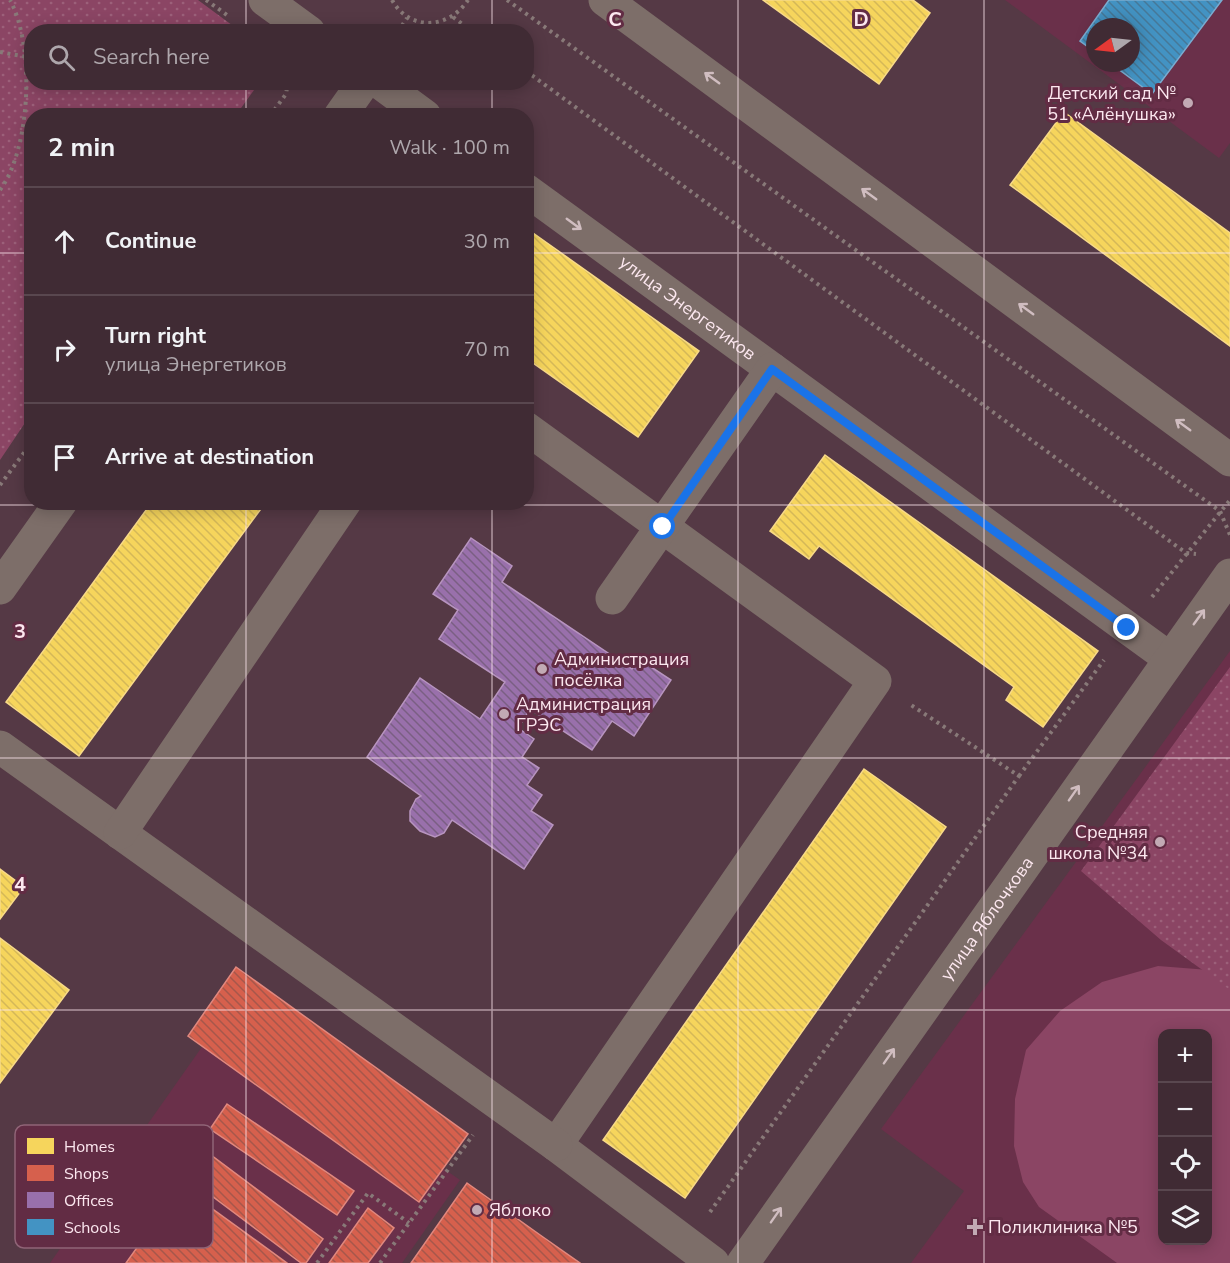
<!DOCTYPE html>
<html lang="en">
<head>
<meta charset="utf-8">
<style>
  body { margin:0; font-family:"Nunito Sans",sans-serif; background:#47333c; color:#f1f3f6 }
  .controls { position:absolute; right:18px; bottom:18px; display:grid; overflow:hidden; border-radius:12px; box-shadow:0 3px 15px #0003 }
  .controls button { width:54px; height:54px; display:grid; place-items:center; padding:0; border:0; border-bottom:2px solid #59474f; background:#402b34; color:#f1f3f6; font:30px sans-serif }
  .compass { position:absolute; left:1086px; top:18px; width:54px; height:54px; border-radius:50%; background:#402b34; box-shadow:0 3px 15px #0003; rotate:255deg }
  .stop { position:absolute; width:18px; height:18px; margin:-14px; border:4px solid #1a73e8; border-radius:50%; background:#fff }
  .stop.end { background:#1a73e8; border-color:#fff; box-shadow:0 2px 6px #0008 }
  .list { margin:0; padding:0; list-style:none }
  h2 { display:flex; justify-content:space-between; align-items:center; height:78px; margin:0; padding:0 24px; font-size:26px }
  h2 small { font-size:20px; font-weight:400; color:#aea7ac }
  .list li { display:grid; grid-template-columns:39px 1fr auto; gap:18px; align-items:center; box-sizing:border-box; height:108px; padding:0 24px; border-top:2px solid #59474f }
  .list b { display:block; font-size:22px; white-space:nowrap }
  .list p { margin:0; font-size:20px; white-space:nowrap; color:#aea7ac }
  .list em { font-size:20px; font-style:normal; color:#aea7ac }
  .icon { flex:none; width:33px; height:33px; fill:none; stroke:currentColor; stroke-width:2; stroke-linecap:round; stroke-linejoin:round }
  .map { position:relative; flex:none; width:1230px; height:1263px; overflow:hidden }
  .search { position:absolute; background:#402b34; box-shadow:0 3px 15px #0003; left:24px; top:24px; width:510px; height:66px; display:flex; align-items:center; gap:15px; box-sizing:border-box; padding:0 21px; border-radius:24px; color:#aea7ac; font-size:22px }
  .panel { position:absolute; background:#402b34; box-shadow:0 3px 15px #0003; left:24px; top:108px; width:510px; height:402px; border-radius:24px }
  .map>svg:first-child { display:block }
  .built { fill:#6a304a; fill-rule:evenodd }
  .green { fill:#8b4564; fill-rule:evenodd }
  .park { fill:url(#park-dots) }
  .homes { fill:url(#homes-back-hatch); stroke:#f8da88; stroke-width:1.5 }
  .shops { fill:url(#shops-back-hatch); stroke:#e1887e; stroke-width:1.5 }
  .offices { fill:url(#offices-back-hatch); stroke:#b794bf; stroke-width:1.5 }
  .schools { fill:url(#schools-back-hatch); stroke:#7aacd0; stroke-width:1.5 }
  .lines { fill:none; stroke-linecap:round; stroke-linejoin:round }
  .path { stroke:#887978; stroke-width:4; stroke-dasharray:3 4.5; stroke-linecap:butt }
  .minor { stroke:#7d6e69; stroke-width:33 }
  .oneway { stroke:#d0bdc0 }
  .route { stroke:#1a73e8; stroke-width:8 }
  .grid { fill:none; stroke:#fce7ef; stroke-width:1.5; stroke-opacity:0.55 }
  .poi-dot { fill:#c2aab4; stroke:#622c44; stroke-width:2 }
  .labels { text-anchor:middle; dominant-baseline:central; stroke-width:6; stroke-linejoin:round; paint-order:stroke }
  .poi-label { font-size:18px; fill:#fce7ef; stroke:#622c44; text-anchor:start }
  .street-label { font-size:18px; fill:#fce7ef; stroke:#622c44 }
  .key { fill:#622c44; stroke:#906477; stroke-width:1.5 }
  .key-label { font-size:16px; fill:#fce7ef }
  .grid-label { font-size:20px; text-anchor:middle; font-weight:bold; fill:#fce7ef; stroke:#622c44; stroke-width:6; stroke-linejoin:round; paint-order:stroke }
</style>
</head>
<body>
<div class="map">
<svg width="1230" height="1263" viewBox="0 0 1230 1263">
  <defs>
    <pattern id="park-dots" width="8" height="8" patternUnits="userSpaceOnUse" patternTransform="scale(1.5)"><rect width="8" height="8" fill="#8b4564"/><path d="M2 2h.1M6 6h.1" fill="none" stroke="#9c607a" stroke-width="1.8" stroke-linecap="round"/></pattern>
    <pattern id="homes-back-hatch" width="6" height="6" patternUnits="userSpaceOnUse" patternTransform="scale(1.5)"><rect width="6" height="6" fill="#f6d55c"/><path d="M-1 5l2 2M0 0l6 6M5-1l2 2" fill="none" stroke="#d4b858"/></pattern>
    <pattern id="shops-back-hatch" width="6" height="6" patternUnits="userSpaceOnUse" patternTransform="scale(1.5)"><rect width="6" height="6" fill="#d6604d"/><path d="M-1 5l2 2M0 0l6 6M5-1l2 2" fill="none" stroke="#a6574b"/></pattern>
    <pattern id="offices-back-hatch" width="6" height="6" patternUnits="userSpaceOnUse" patternTransform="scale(1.5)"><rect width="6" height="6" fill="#9970ab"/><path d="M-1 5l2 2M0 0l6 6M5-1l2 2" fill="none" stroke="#7a5f83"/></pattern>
    <pattern id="schools-back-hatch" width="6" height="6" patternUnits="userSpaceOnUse" patternTransform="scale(1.5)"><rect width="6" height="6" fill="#4393c3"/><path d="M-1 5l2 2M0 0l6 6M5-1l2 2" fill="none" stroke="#467898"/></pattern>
  </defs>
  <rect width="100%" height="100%" fill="#553945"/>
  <path class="built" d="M1005 0H1230V143L1219 158ZM1095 27H1131V63H1095Z
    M1230 651V1263H911L964 1191 881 1129ZM1162 1034H1208V1240H1162Z
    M204 1044 387 1129 460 1180 402 1263H50Z"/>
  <path class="green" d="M1158 966 1209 970 1230 985V1263H1117L1039 1207 1023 1182 1014 1146 1015 1099 1026 1050 1060 1011 1102 982ZM1162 1034H1208V1240H1162Z"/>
  <path class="park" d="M0 0H198L240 31 32 32V82L259 83 236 115 32 116 31 414 0 460Z
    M1230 667V990L1161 940 1081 871Z"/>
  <path class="homes" d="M763 0H913L930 13 879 84Z
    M1064 112 1230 233V346L1010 185Z
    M526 228 699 351 638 437 526 358Z
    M825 455 1098 651 1043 727 1006 700 1014 687 819 546 809 559 770 531Z
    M152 502H266L79 756 6 702Z
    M864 769 946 827 685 1198 603 1140Z
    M0 869 24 887 0 919Z
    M0 938 69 990 0 1083Z"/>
  <path class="shops" d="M236 967 468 1134 419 1202 188 1036Z
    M227 1104 354 1191 337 1215 210 1129Z
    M191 1140 323 1239 306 1263H301L172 1166Z
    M467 1183 543 1237 580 1263H411Z
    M181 1186 287 1263H126Z
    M368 1208 394 1228 368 1263H329Z"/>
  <path class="offices" d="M471 538 512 566 502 582 632 669 639 659 671 680 634 736 612 721 592 750 530 709 518 728 534 739 522 757 539 768 527 785 542 795 531 811 553 825 524 869 452 820 444 833 435 837 420 831 410 821V811L416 799 421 796 367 757 420 678 480 719 505 682 439 639 458 610 433 594Z"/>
  <path class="schools" d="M1109 0H1222L1152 94 1110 63H1131V27H1095V52L1080 41Z"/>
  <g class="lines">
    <path class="path" d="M206 0 227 15
      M392 0C410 32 449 29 468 0
      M507 0 1220 511 1230 535
      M453 17 473 32
      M398 32 407 18
      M0 52 32 58
      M526 71 1186 553 1196 554
      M270 116 286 94 288 82
      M0 190C31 148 35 46 10 0
      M0 485 32 442
      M1152 597 1230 500
      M1019 776 1104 660
      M710 1212 1019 776 908 703
      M317 1263 368 1193 409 1223
      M380 1263 473 1135"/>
    <g class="minor">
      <path d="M265 0 309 32"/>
      <path d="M605 0 1230 460"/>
      <path d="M379 82 425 116"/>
      <path d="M340 116 364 82"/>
      <path id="s1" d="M526 190 1169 658"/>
      <path d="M526 428 875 681 556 1145 713 1263"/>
      <path d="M0 588 61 502"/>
      <path d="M612 598 772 369"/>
      <path d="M0 747 556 1145"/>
      <path d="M120 833 345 502"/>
      <path id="s2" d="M743 1263 1230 575"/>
    </g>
  </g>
  <defs><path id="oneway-shaft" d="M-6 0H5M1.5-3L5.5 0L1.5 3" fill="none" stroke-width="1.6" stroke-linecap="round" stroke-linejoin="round" transform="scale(1.5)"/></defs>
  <g class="oneway">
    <use href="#oneway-shaft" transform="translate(712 78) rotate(-144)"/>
    <use href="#oneway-shaft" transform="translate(869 194) rotate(-144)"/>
    <use href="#oneway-shaft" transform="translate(574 224) rotate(36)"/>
    <use href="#oneway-shaft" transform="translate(1026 309) rotate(-144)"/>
    <use href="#oneway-shaft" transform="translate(1183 425) rotate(-144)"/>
    <use href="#oneway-shaft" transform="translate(1199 617) rotate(-54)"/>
    <use href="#oneway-shaft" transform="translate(1074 793) rotate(-55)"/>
    <use href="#oneway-shaft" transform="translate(889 1056) rotate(-55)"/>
    <use href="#oneway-shaft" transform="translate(776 1215) rotate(-55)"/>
  </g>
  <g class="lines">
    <path class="route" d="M663 527 772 369 1127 628"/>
  </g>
  <path class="grid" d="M246 0V32M492 0V32M738 0V1263M984 0V1263M246 82V116M492 82V116M0 253H32M526 253H1230M246 502V1263M492 502V1263M0 505H1230M0 758H1230M0 1010H1230"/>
  <g class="poi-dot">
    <circle cx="1188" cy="103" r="6"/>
    <circle cx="542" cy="669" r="6"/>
    <circle cx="504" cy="714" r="6"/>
    <circle cx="1160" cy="842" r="6"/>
    <circle cx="477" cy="1210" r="6"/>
    <path d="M972 1218h6v6h6v6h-6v6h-6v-6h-6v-6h6z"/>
  </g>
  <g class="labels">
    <g class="poi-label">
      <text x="1176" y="93" text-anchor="end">Детский сад №<tspan x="1176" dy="21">51 «Алёнушка»</tspan></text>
      <text x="554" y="659">Администрация<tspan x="554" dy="21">посёлка</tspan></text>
      <text x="516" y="704">Администрация<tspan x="516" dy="21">ГРЭС</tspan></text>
      <text x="1148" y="832" text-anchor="end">Средняя<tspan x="1148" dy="21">школа №34</tspan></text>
      <text x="489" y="1210">Яблоко</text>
      <text x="988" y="1227">Поликлиника №5</text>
    </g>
    <g class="street-label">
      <text stroke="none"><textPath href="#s1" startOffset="200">улица Энергетиков</textPath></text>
      <text stroke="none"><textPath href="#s2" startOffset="422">улица Яблочкова</textPath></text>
    </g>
  </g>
  <rect x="15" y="1125" width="198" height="123" rx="9" class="key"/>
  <rect x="27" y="1138" width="27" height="16" fill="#f6d55c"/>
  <rect x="27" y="1165" width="27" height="16" fill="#d6604d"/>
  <rect x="27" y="1192" width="27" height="16" fill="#9970ab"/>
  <rect x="27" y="1219" width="27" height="16" fill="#4393c3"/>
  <g class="key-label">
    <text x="64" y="1152">Homes</text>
    <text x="64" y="1179">Shops</text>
    <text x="64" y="1206">Offices</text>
    <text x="64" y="1233">Schools</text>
  </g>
  <g class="grid-label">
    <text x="615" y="26">C</text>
    <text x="861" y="26">D</text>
    <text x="20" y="638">3</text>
    <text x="20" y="891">4</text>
  </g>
</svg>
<div class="controls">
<button>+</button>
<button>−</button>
<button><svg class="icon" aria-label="locate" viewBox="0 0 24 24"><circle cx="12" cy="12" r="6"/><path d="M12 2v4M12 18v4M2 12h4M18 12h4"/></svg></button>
<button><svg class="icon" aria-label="layers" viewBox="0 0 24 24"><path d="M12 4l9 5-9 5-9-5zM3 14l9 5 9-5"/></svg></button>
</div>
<svg class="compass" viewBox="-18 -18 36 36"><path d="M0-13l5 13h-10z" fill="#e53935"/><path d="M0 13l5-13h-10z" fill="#aea7ac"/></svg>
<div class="stop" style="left:663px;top:527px"></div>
<div class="stop end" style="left:1127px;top:628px"></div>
<div class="search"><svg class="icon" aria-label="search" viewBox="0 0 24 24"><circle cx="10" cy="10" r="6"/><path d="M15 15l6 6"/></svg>Search here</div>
<section class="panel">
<h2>2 min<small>Walk · 100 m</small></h2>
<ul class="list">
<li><svg class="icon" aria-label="ahead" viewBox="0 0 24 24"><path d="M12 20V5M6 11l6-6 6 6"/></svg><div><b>Continue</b></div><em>30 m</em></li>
<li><svg class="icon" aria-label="right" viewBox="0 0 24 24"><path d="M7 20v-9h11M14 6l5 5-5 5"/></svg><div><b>Turn right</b><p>улица Энергетиков</p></div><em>70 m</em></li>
<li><svg class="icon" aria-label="arrive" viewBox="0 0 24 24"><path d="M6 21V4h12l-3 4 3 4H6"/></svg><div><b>Arrive at destination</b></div></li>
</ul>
</section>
</div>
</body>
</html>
